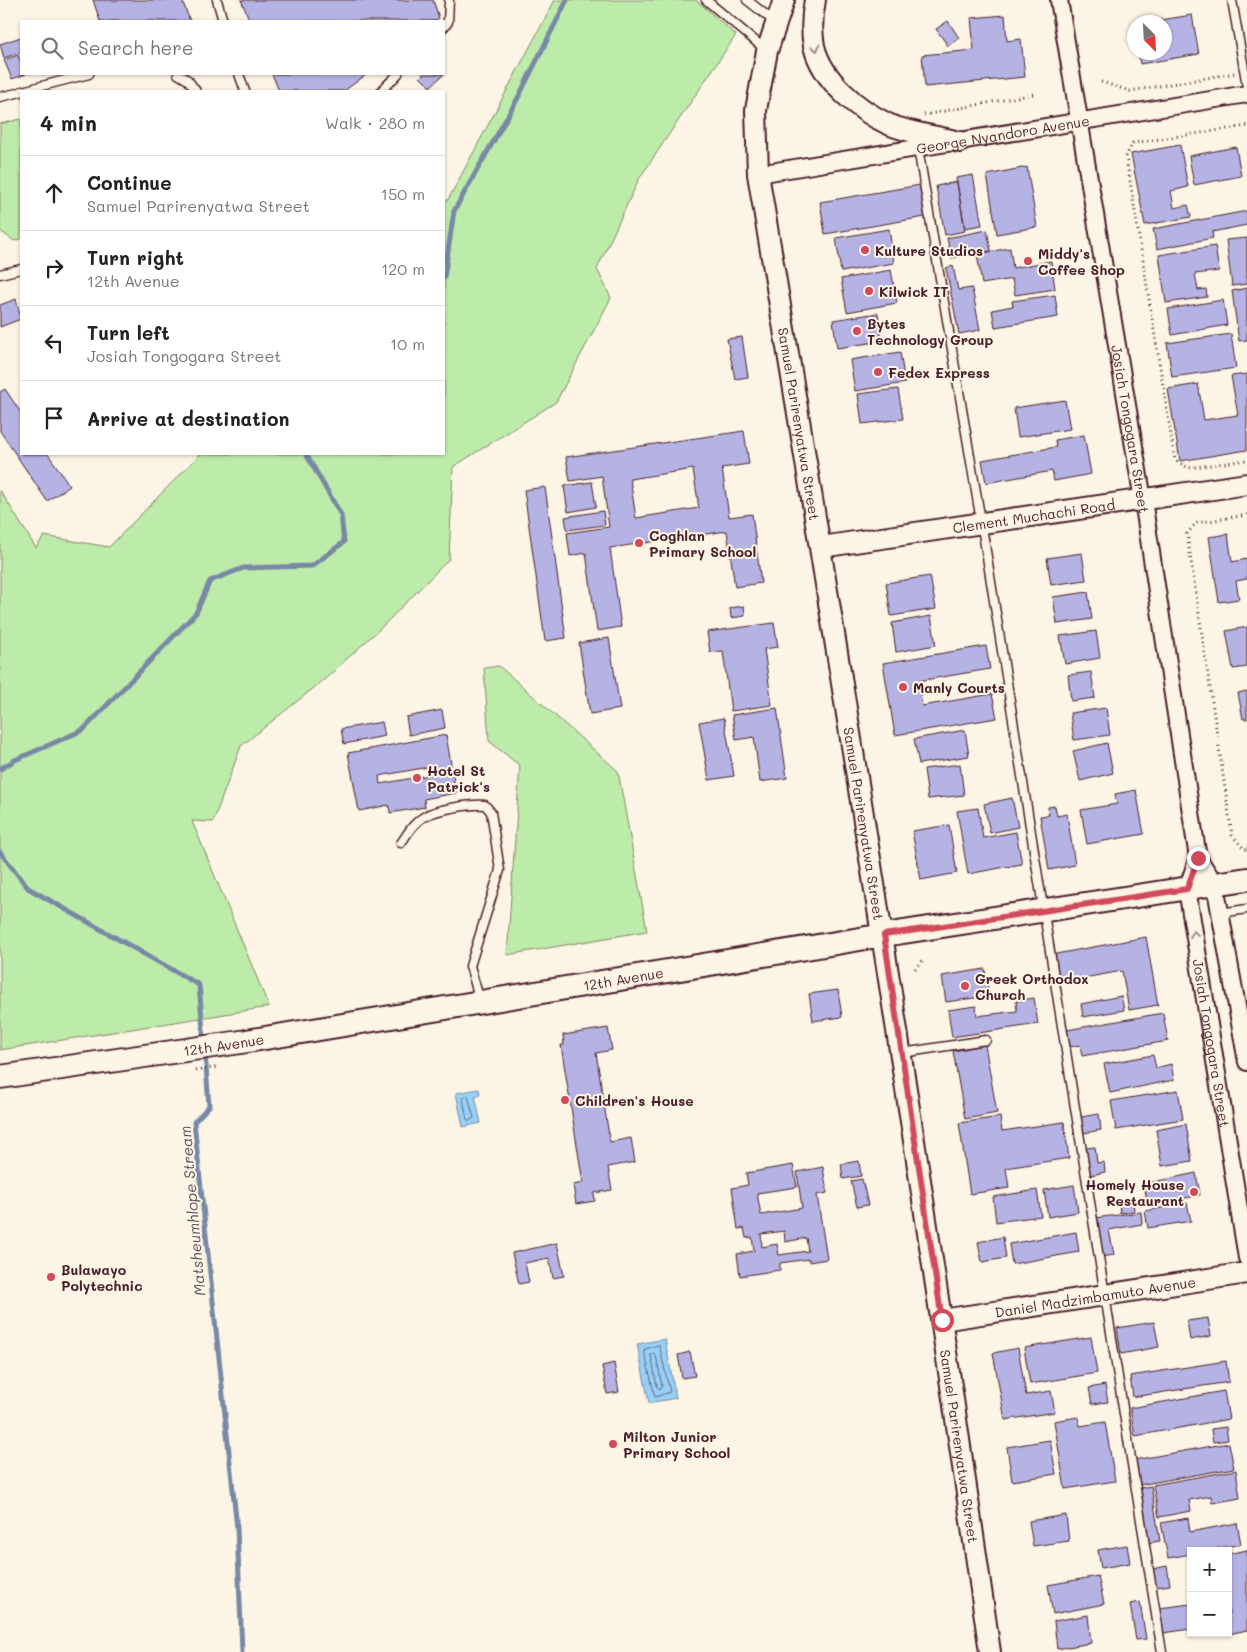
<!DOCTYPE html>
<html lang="en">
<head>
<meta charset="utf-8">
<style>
  body { margin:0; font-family:Mali,sans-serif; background:#f6f6f6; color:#222 }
  .controls { position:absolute; right:15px; bottom:15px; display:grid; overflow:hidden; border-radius:0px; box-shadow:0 1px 4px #0004 }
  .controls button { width:45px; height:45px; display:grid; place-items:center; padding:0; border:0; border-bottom:1px solid #e0e0e0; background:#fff; color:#222; font:25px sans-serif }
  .compass { position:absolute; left:1127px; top:15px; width:45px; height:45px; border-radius:50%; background:#fff; box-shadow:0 1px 4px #0004; rotate:156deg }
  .stop { position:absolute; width:15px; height:15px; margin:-11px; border:4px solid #d1495b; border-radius:50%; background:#fff }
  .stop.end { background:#d1495b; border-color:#fff; box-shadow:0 1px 5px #0008 }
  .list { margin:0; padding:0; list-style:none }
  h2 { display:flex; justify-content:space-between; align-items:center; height:65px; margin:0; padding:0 20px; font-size:21px }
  h2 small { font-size:16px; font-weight:400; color:#767676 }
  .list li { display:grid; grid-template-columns:32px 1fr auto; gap:15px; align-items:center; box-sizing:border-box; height:75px; padding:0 20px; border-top:1px solid #e0e0e0 }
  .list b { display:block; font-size:19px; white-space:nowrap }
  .list p { margin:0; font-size:16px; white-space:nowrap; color:#767676 }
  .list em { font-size:16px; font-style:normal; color:#767676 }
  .icon { flex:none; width:28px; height:28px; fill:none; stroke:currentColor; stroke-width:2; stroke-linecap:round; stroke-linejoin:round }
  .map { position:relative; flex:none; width:1247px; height:1652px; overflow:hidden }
  .search { position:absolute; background:#fff; box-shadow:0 1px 4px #0004; left:20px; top:20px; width:425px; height:55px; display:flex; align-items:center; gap:12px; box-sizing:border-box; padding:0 18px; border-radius:0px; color:#767676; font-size:19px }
  .panel { position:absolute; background:#fff; box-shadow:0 1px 4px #0004; left:20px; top:90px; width:425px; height:365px; border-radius:0px }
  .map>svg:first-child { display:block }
  .green { fill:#bdeba9; stroke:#84856a }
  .water { fill:#97d0f7; stroke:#7889a5 }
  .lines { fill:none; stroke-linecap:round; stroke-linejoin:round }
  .shore { stroke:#69667d; stroke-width:1 }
  .stream { stroke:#7889a5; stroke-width:5 }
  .building { fill:#b4b3e4; stroke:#4a1f2b; fill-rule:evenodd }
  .service-casing { stroke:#4a1f2b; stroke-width:11 }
  .minor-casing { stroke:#4a1f2b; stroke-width:20 }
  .tertiary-casing { stroke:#4a1f2b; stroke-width:24 }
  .secondary-casing { stroke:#4a1f2b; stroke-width:26 }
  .path { stroke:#4a1f2b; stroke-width:3; stroke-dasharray:1 4; stroke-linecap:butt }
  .service { stroke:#fcf5e5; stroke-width:8 }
  .minor { stroke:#fcf5e5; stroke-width:16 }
  .tertiary { stroke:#fcf5e5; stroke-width:20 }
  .secondary { stroke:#fcf5e5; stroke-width:22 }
  .oneway { stroke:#a38a88 }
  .route { stroke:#d1495b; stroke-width:6 }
  .poi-dot { fill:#d1495b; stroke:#fcf5e5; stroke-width:2 }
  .labels { text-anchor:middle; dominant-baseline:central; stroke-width:4; stroke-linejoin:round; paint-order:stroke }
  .street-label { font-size:14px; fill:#4a1f2b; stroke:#fcf5e5 }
  .poi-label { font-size:14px; font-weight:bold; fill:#4a1f2b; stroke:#fcf5e5; text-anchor:start }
  .water-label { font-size:15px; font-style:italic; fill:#5d4b5e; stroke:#fcf5e5 }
</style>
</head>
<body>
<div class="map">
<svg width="1247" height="1652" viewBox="0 0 1247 1652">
  <rect width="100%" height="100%" fill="#fcf5e5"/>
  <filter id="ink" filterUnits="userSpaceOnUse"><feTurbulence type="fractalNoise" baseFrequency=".02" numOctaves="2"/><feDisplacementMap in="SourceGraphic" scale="10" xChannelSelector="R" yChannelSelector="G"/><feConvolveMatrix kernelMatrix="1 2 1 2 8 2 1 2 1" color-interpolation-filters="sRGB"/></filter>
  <g filter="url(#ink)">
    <path class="green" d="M555 0H696L736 35 639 179 597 269 611 298 556 402 453 467 449 559 385 624 325 679 241 746 213 822 192 821 269 1007 0 1050V490L36 548 44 536 109 547 200 454H444V204L449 198Z
      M21 119V239L14 241 0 231V124Z
      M499 666 618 771 647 931 507 955 520 766 489 741 484 668Z"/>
    <path class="water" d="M479 1089 480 1095 475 1096 481 1123 463 1127 456 1093Z
      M665 1339 676 1398 649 1403 637 1344Z"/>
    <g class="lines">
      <path class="shore" d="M468 1096 474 1118 469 1121 467 1119 463 1099Z
        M659 1345 670 1392 655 1397 644 1350Z
        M653 1353 656 1355 662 1386 660 1389 657 1387 651 1355Z"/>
      <path class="stream" d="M444 278 454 211 519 96 567 0
        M0 769 15 760 83 730 196 613 210 581 243 568 312 566 344 542 341 515 306 454
        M0 852 28 888 199 985 204 1042
        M205 1053 209 1106 194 1122 237 1528 242 1652"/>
    </g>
    <path class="building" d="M93 0H182L190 21H100Z
      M241 0H433L439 18 435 21H250Z
      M1005 15 1007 41 1021 39 1025 77 925 87 922 55 974 50 971 18Z
      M1192 15 1199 54 1140 64 1138 52H1164V22H1148Z
      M948 21 959 38 948 46 936 29Z
      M21 37V52L4 58 0 44Z
      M18 55 21 63V74H26L12 79 4 60Z
      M272 74H367L344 91H279Z
      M423 74H444L430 87 420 77Z
      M1180 145 1188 187 1171 191 1174 208 1188 205 1191 217 1145 225 1131 154Z
      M1236 147 1241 176 1194 185 1189 156Z
      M1027 167 1037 227 997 234 987 175Z
      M973 175 982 225 965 228 956 178Z
      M957 182 965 231 945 235 936 186Z
      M920 185 925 217 825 234 820 202Z
      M1247 211V225L1212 232 1213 238 1157 249 1153 229Z
      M889 229 894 263 841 272 836 238Z
      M987 230 991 251 951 258 947 238Z
      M1247 238V284L1232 286 1226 240Z
      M1215 246 1219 271 1195 274 1198 290 1206 289 1207 297 1166 303 1159 255Z
      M1010 248 1013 268 1051 261 1055 289 1015 295 1012 279 982 284 977 254Z
      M953 266 958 290 972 288 980 330 959 334 946 268Z
      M891 270 897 303 847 312 841 279Z
      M1247 288V340L1239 341 1232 291Z
      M1055 295 1058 317 995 327 992 310 1013 306 1012 301Z
      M16 299 21 319 0 327V305Z
      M1223 300 1227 325 1172 335 1168 309Z
      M878 313 882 341 837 348 833 320Z
      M1231 334 1236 368 1172 377 1167 343Z
      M742 337 748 377 735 379 727 339Z
      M900 352 905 383 855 391 850 360Z
      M1247 374V450L1180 461 1168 389 1198 384 1204 420 1238 415 1231 376Z
      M5 389 21 413V454H48L70 486 47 501 0 431V392Z
      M898 389 903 419 862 424 858 394Z
      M1065 400 1070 429 1018 437 1014 408Z
      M744 431 749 464 722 468 729 517 752 514 761 583 735 587 727 531 610 548 621 627 597 631 586 553 570 556 567 533 609 527 602 476 570 481 566 457ZM693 469 699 508 636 518 630 479Z
      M1084 435 1091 474 1054 481 1052 471 986 483 982 460 1056 447 1055 440Z
      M592 482 596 507 568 512 564 486Z
      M545 487 566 638 545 641 524 490Z
      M603 511 605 525 567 530 565 517Z
      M1228 534 1232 562 1247 559V579L1236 581 1239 599 1219 602 1209 537Z
      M1082 553 1086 580 1051 585 1047 558Z
      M930 576 936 609 891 616 886 583Z
      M1088 592 1092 619 1057 624 1053 597Z
      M744 606 745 616 731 618 730 608Z
      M931 616 936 645 896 652 892 623Z
      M774 623 778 647 764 649 772 705 731 711 723 651 710 652 707 632Z
      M1247 627V667L1233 669 1226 631Z
      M1096 631 1100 658 1065 664 1060 636Z
      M609 638 620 709 590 714 579 643Z
      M986 646 990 669 918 681 922 706 992 694 997 718 895 735 883 663Z
      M1091 672 1095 698 1071 701 1068 675Z
      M1247 691V719H1243L1238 693Z
      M777 708 787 778 760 782 754 737 736 740 732 715Z
      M1106 708 1110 735 1074 740 1070 713Z
      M442 710 445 728 409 735 406 717Z
      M724 718 734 776 709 780 699 722Z
      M382 722 385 736 344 744 341 729Z
      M965 730 969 756 919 764 914 739Z
      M446 735 456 793 424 799 425 807 390 813 389 805 359 811 348 753ZM428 767 429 775 380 784 379 776Z
      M1107 743 1113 773 1080 781 1073 751Z
      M960 764 964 795 928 799 924 769Z
      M1136 790 1144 834 1087 844 1081 810 1117 804 1115 794Z
      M1012 798 1018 827 990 833 984 804Z
      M1055 806 1057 816 1067 814 1075 865 1049 870 1040 816 1049 815 1048 807Z
      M978 808 983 838 1016 832 1022 864 968 874 957 811Z
      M949 825 957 873 921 880 912 831Z
      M1146 937 1158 1005 1129 1010 1122 971 1057 983 1051 955Z
      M985 969 989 996 946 1002 942 976Z
      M838 990 842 1017 813 1021 809 994Z
      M1121 996 1124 1010 1083 1017 1081 1004Z
      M1034 998 1038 1024 952 1037 948 1010 976 1006 977 1016 1017 1011 1016 1001Z
      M1163 1013 1168 1041 1082 1056 1080 1045 1070 1047 1067 1030Z
      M608 1028 612 1050 596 1053 610 1142 631 1138 635 1162 608 1167 612 1190 594 1193 595 1201 576 1204 573 1185 583 1183 561 1045H564L563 1035Z
      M985 1045 997 1113 965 1119 953 1051Z
      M1153 1055 1156 1068 1171 1064 1174 1080 1110 1093 1104 1064Z
      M1178 1090 1183 1119 1116 1130 1111 1101Z
      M1099 1114 1101 1130 1084 1133 1081 1117Z
      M1000 1117 1002 1131 1064 1122 1069 1158 1006 1168 1009 1188 970 1194 959 1123Z
      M1186 1124 1192 1161 1162 1166 1156 1130Z
      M1095 1147 1097 1163 1104 1162 1105 1172 1090 1175 1086 1148Z
      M859 1161 861 1176 843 1179 841 1164Z
      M793 1165 797 1187 757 1193 761 1215 802 1208 797 1172 823 1167 827 1193 817 1195 827 1259 809 1262V1259L780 1263V1270L740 1276 737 1254 754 1251 752 1237 746 1238 744 1228 738 1229 732 1188 748 1185 746 1173ZM784 1231 785 1242 806 1238 808 1251 779 1255 777 1244 762 1247 761 1234Z
      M1196 1173 1200 1195 1148 1206 1144 1184Z
      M862 1179 868 1205 857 1207 851 1181Z
      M1074 1185 1078 1212 1048 1217 1044 1190Z
      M1037 1190 1041 1216 996 1222 993 1197Z
      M1133 1200 1134 1211 1120 1213 1119 1202Z
      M1187 1203 1191 1221 1148 1228 1145 1211Z
      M1141 1212 1142 1224 1109 1230 1114 1255 1101 1257 1095 1218Z
      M1076 1232 1079 1252 1012 1264 1009 1244Z
      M1003 1237 1006 1258 982 1262 978 1242Z
      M557 1243 564 1276 553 1278 549 1258 525 1263 529 1282 519 1284 512 1253Z
      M1208 1318 1211 1336 1190 1340 1187 1321Z
      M1154 1322 1159 1347 1121 1354 1117 1328Z
      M1091 1337 1097 1373 1030 1384 1024 1348Z
      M1018 1348 1026 1395 1051 1391 1055 1412 1005 1420 993 1353Z
      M690 1352 695 1376 682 1378 678 1355Z
      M1226 1361 1229 1382 1133 1397 1130 1376Z
      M614 1363 619 1392 607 1394 602 1366Z
      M1105 1385 1108 1402 1092 1404 1089 1388Z
      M1224 1391 1229 1419 1135 1436 1130 1408Z
      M1078 1417 1080 1426 1105 1422 1115 1481 1065 1489 1054 1421Z
      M1226 1427 1228 1440 1213 1442 1211 1429Z
      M1050 1440 1056 1474 1012 1481 1007 1447Z
      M1229 1443 1234 1468 1139 1485 1134 1460Z
      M1236 1470 1240 1498 1212 1503 1211 1496 1189 1500 1191 1511 1159 1517 1153 1485Z
      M1151 1486 1160 1541 1148 1543 1139 1488Z
      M1066 1515 1069 1541 1033 1546 1029 1521Z
      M1188 1518 1190 1532 1237 1523 1241 1544 1205 1551H1191V1554L1168 1558 1161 1523Z
      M1127 1545 1130 1563 1101 1568 1098 1550Z
      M1247 1550V1630L1229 1634 1228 1554Z
      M1167 1566 1170 1585 1156 1587 1153 1569Z
      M1098 1576 1104 1604 1053 1614 1048 1585Z
      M1140 1602 1146 1639 1136 1640 1130 1604Z
      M1191 1604V1629L1163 1633 1159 1608Z
      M1088 1615 1091 1643 1057 1649 1054 1621Z"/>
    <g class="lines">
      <defs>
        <path id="service" d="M217 0 223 21
          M706 0 766 50
          M747 0 775 22
          M1232 0 1247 86
          M444 27 448 22 449 0
          M178 74 188 80 196 91
          M239 74 245 91
          M22 91 89 74
          M381 91 398 74
          M0 97 21 92
          M918 148 987 557 1162 1652
          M0 274 21 269
          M401 843C408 833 414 822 425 816 437 809 471 804 485 805L491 812 500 870 470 966 480 1001
          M1220 913 1247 909
          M902 1053 986 1040"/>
        <g id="minor">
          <path id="s1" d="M1059 0 1143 500 1198 858 1215 884 1247 1062"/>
          <path id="s2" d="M758 174 1247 94"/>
          <path id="s3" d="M1198 858 1187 889 1247 1258"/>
        </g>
        <g id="tertiary">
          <path id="s4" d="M784 0 767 51 756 110 758 174C841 666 919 1158 990 1652"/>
          <path d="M815 0C812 15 811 30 814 46 822 80 858 110 888 124 908 133 937 136 959 142"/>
          <path id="s5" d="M821 547 1247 484"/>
          <path id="s6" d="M942 1320 1247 1273"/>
        </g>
        <g id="secondary">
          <path id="s7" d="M0 1077 241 1042 884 935 1247 879"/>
        </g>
      </defs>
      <use href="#service" class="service-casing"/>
      <use href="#minor" class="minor-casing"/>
      <use href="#tertiary" class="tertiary-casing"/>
      <use href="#secondary" class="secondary-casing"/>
      <path class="path" d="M1101 82 1130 91 1235 73
        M924 115 1034 94
        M1247 126 1133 143 1126 156 1175 460 1188 468 1247 460
        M1247 515 1196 523 1187 534 1232 835 1244 849H1247
        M915 969 924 959
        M195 1071 217 1067"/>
      <use href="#service" class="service"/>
      <use href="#minor" class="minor"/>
      <use href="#tertiary" class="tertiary"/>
      <use href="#secondary" class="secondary"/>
    </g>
    <defs><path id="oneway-chevron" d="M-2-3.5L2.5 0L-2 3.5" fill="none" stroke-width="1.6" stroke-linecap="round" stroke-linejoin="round" transform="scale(1.25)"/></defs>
    <g class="oneway">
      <use href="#oneway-chevron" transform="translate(816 48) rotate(74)"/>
      <use href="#oneway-chevron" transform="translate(1194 934) rotate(-99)"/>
    </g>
  </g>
  <g class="lines" filter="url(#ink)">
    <path class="route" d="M942 1320 884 935 1187 889 1198 858"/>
  </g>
  <g class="poi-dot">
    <circle cx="865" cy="250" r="5"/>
    <circle cx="1028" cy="261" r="5"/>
    <circle cx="869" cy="291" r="5"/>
    <circle cx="857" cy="331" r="5"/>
    <circle cx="878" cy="372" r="5"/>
    <circle cx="639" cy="543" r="5"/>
    <circle cx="903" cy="687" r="5"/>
    <circle cx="417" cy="778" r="5"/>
    <circle cx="965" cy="986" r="5"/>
    <circle cx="565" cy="1100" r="5"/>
    <circle cx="1194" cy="1192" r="5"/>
    <circle cx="51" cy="1277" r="5"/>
    <circle cx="613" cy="1444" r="5"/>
  </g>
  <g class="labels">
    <g class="street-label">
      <text stroke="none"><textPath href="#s2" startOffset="248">George Nyandoro Avenue</textPath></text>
      <text stroke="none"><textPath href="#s4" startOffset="431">Samuel Parirenyatwa Street</textPath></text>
      <text stroke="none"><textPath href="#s1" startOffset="435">Josiah Tongogara Street</textPath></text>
      <text stroke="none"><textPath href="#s5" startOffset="215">Clement Muchachi Road</textPath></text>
      <text stroke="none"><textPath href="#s4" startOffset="836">Samuel Parirenyatwa Street</textPath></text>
      <text stroke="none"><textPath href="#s7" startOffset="631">12th Avenue</textPath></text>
      <text stroke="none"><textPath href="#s3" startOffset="189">Josiah Tongogara Street</textPath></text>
      <text stroke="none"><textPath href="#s7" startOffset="226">12th Avenue</textPath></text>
      <text stroke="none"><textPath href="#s6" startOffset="155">Daniel Madzimbamuto Avenue</textPath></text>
      <text stroke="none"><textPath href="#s4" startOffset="1466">Samuel Parirenyatwa Street</textPath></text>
    </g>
    <g class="poi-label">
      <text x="875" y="250">Kulture Studios</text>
      <text x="1038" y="253">Middy's<tspan x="1038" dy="16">Coffee Shop</tspan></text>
      <text x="879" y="291">Kilwick IT</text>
      <text x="867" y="323">Bytes<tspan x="867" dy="16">Technology Group</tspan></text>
      <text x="888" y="372">Fedex Express</text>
      <text x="649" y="535">Coghlan<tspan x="649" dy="16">Primary School</tspan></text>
      <text x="913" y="687">Manly Courts</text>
      <text x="427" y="770">Hotel St<tspan x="427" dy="16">Patrick's</tspan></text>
      <text x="975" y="978">Greek Orthodox<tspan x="975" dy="16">Church</tspan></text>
      <text x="575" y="1100">Children's House</text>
      <text x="1184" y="1184" text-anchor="end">Homely House<tspan x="1184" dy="16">Restaurant</tspan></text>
      <text x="61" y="1269">Bulawayo<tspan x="61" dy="16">Polytechnic</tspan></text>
      <text x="623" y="1436">Milton Junior<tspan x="623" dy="16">Primary School</tspan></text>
    </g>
    <g class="water-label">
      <text transform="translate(192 1211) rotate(-95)">Matsheumhlope Stream</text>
    </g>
  </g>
</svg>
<div class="controls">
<button>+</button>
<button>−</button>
</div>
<svg class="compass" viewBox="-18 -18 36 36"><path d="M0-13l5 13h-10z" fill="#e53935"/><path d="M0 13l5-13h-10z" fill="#767676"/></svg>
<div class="stop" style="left:942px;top:1320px"></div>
<div class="stop end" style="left:1198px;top:858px"></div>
<div class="search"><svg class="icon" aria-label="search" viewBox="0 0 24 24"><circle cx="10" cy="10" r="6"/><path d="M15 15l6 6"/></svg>Search here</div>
<section class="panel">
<h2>4 min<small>Walk · 280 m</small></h2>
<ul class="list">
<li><svg class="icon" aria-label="ahead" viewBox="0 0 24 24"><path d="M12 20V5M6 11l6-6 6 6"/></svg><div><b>Continue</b><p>Samuel Parirenyatwa Street</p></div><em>150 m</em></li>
<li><svg class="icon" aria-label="right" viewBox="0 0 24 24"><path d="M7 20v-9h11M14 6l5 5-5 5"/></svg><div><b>Turn right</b><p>12th Avenue</p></div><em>120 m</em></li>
<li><svg class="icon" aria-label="left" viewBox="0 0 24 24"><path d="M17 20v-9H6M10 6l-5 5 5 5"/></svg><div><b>Turn left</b><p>Josiah Tongogara Street</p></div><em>10 m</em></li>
<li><svg class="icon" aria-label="arrive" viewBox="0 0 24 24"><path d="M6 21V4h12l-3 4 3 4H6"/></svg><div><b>Arrive at destination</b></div></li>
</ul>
</section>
</div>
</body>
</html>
